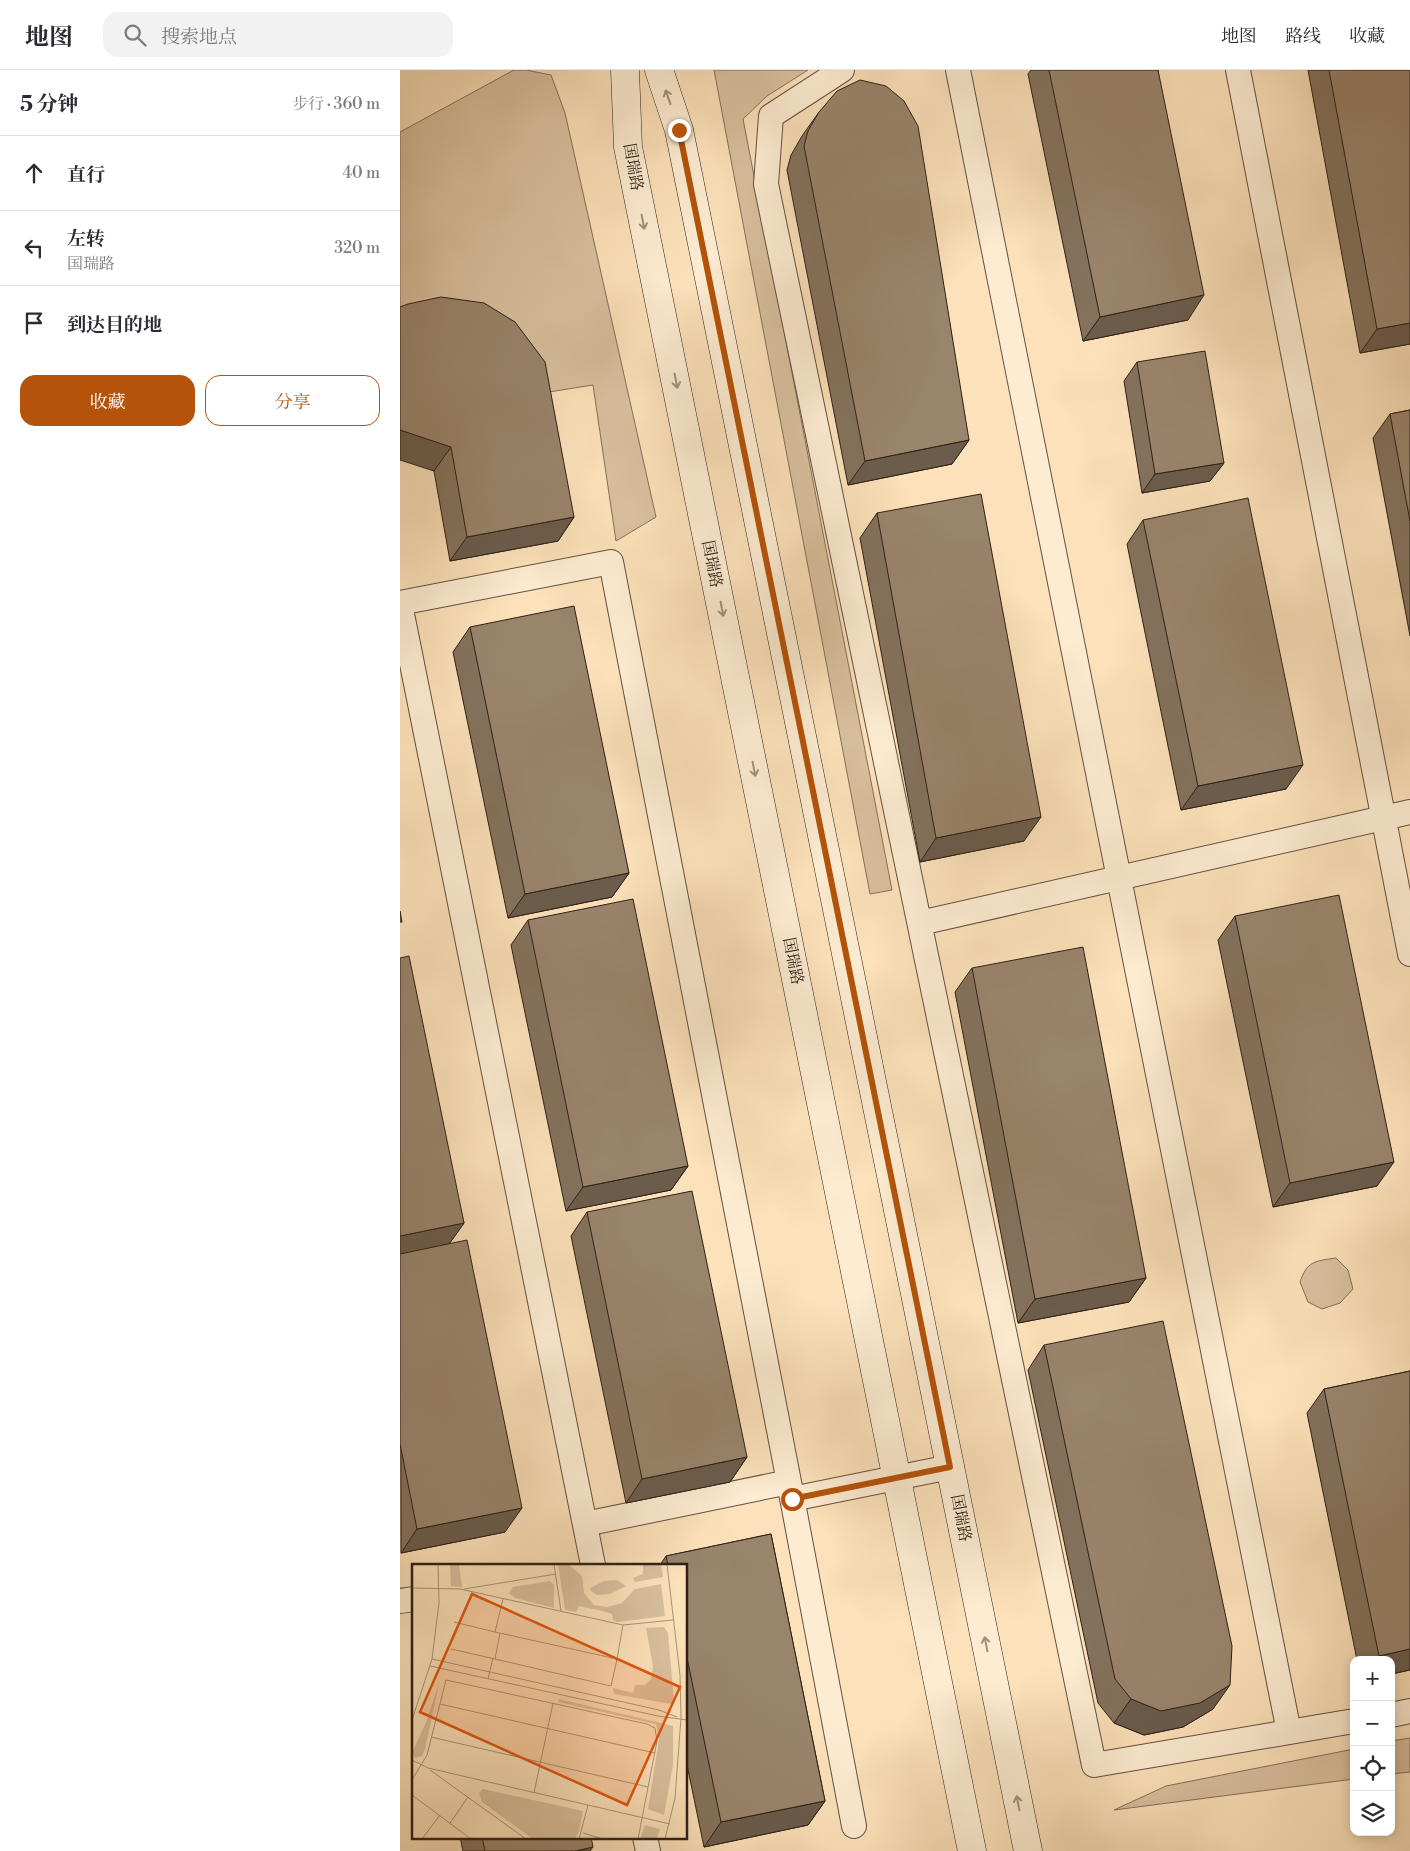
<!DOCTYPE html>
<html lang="zh">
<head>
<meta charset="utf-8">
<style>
  body { margin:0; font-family:"Libre Bodoni","Noto Serif SC",serif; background:#f2f2f3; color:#2b2b33 }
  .controls { position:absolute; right:15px; bottom:15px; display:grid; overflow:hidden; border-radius:10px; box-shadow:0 2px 12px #0003 }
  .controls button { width:45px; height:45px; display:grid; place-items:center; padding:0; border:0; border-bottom:1px solid #e1e1e2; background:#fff; color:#2b2b33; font:25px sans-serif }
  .stop { position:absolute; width:15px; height:15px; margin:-11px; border:4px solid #b45309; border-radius:50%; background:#fff }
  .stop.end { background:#b45309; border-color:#fff; box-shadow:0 1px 5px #0008 }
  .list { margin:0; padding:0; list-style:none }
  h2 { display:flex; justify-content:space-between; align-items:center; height:65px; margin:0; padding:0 20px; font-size:21px }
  h2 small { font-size:16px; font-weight:400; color:#7c7c81 }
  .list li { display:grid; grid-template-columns:32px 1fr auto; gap:15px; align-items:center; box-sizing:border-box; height:75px; padding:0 20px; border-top:1px solid #e1e1e2 }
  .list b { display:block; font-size:19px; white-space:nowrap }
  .list p { margin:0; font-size:16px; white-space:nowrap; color:#7c7c81 }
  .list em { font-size:16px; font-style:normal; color:#7c7c81 }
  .actions { display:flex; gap:10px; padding:15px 20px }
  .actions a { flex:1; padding:11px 0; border:1px solid #b45309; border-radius:15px; text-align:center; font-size:18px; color:#b45309 }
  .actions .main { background:#b45309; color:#fff }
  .icon { flex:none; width:28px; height:28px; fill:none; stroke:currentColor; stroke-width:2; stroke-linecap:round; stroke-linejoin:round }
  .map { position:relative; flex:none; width:1010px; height:1781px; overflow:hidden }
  header { display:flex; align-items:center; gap:30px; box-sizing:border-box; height:70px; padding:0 25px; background:#fff; border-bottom:1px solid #e1e1e2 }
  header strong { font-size:24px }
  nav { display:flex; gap:28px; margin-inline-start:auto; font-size:18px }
  .search { width:350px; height:45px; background:#f2f2f3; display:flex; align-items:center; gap:12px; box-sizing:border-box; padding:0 18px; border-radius:15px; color:#7c7c81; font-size:19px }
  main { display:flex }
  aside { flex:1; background:#fff }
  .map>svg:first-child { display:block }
  .green { fill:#d9c09e; stroke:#84705a }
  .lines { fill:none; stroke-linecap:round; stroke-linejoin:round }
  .street-casing { stroke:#625040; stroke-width:26 }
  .secondary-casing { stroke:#2e2017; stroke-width:29 }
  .street { stroke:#fdecd2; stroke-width:24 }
  .secondary { stroke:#fdecd2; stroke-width:28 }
  .wall { fill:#84725d; stroke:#2e2017 }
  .shaded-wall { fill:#6b5c4c; stroke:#2e2017 }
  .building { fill:#99846c; stroke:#2e2017 }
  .oneway { stroke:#a0907e }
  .route { stroke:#b45309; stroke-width:6 }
  .labels { text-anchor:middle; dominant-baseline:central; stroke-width:4.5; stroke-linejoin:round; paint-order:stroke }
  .street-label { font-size:16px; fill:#2e2017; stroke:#fdecd2 }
  .inset-road { fill:none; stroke:#aa9479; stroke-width:1 }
  .view { fill:#df560d; fill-opacity:0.15; stroke:#df560d; stroke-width:2.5 }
  .inset-edge { fill:none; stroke:#2e2017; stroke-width:2.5 }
</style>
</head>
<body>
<header>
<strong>地图</strong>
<div class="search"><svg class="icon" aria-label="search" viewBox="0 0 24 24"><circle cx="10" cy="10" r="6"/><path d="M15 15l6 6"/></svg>搜索地点</div>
<nav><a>地图</a><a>路线</a><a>收藏</a></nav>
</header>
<main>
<aside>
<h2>5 分钟<small>步行 · 360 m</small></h2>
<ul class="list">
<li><svg class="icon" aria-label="ahead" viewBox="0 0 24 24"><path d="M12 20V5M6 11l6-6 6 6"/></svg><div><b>直行</b></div><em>40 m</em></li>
<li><svg class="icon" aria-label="left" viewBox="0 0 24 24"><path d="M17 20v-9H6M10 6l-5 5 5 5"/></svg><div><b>左转</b><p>国瑞路</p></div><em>320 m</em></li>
<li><svg class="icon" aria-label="arrive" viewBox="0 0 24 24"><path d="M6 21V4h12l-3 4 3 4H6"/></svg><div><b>到达目的地</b></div></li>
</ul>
<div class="actions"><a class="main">收藏</a><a>分享</a></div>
</aside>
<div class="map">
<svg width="1010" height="1781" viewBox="0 0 1010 1781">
  <rect width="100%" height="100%" fill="#fce1ba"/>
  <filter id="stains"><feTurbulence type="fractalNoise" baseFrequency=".004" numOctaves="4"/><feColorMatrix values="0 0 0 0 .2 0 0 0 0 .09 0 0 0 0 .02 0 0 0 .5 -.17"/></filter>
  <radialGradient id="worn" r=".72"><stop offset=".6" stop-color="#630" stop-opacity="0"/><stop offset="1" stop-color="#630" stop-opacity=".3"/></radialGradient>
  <path class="green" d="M114 0H126L151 5 165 43 256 447 216 471 193 315 130 325 0 242V62Z
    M314 0H408L367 26 343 49 492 820 470 824Z
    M936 1188 948 1200 953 1219 940 1233 922 1239 908 1232 900 1212C907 1191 915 1191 936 1188Z
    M1010 1668V1702L991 1704V1671Z
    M954 1679V1709L714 1740 766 1716Z"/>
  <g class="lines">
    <defs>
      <path id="street" d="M442 0 371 46 366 114 694 1695 954 1651
        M558 0 889 1662
        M838 0 1010 884
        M0 533 211 492 389 1412
        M0 534 193 1495
        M520 853 1010 742
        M392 1429 550 1397
        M185 1454 389 1412 454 1756
        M0 1531 14 1529
        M991 1645 1010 1641
        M245 1767 248 1781"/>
      <path id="secondary" d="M225 0 228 77 572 1781
        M259 0 279 60 628 1781"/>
    </defs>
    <use href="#street" class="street-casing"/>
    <use href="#secondary" class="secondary-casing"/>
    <use href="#street" class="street"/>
    <use href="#secondary" class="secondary"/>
  </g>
  <path class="wall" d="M631 0H758L788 250 683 271 628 4Z
    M908 0H1010V274L960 283Z
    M419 42 569 370 552 394 448 415 387 100 391 85 402 66Z
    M8 234 174 447 158 471 50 491 34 401Z
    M737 292 824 393 810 411 742 423 724 311Z
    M1010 340V566L973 368 990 344Z
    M477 443 624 771 520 792 460 468Z
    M743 450 886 719 781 740 727 474Z
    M70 557 229 803 212 827 108 848 53 582Z
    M835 846 977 1116 873 1137 818 870Z
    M128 850 288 1096 271 1120 166 1141 111 875Z
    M0 888 64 1153 49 1174 105 1462 1 1483Z
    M572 898 746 1208 729 1232 618 1253 555 922Z
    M187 1142 347 1387 330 1412 226 1433 171 1166Z
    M644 1275 813 1639 783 1657 744 1665 714 1653 698 1633 628 1300Z
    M1010 1301V1600L991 1604V1590H957L907 1343 924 1319Z
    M371 1464 425 1731 408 1755 304 1777 286 1690V1495H260L266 1486Z
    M60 1767H191L190 1781H63Z"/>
  <path class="shaded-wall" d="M804 225 788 250 683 271 700 247Z
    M1010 253V274L960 283 977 259Z
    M0 360 51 377 34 401 0 390Z
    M569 370 552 394 448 415 465 391Z
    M824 393 810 411 742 423 755 404Z
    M174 447 158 471 50 491 67 467Z
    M903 695 886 719 781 740 798 716Z
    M641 747 624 771 520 792 536 768Z
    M229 803 212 827 108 848 125 824Z
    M994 1092 977 1116 873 1137 890 1113Z
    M288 1096 271 1120 166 1141 183 1117Z
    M64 1153 47 1177 0 1187V1166Z
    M746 1208 729 1232 618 1253 635 1229Z
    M347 1387 330 1412 226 1433 242 1409Z
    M122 1438 105 1462 1 1483 17 1459Z
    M1010 1579V1600L991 1604V1590H976L979 1586Z
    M830 1615 813 1639 783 1657 744 1665 714 1653 731 1629Z
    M425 1731 408 1755 304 1777 321 1752Z
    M193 1777 190 1781H175Z"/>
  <path class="building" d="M649 0H758L804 225 700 247Z
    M929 0H1010V253L977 259Z
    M460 10 486 16 504 31 518 56 569 370 465 391 404 76 408 61 419 42 437 21Z
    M41 227 84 233 115 252 145 292 174 447 67 467 51 377 0 360V237L8 234Z
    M805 281 824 393 755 404 737 292Z
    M1010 340V451L990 344Z
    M581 424 641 747 536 768 477 443Z
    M848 428 903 695 798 716 743 450Z
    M174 536 229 803 125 824 70 557Z
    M939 825 994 1092 890 1113 835 846Z
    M233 829 288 1096 183 1117 128 850Z
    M0 841 2 852H0Z
    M683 877 746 1208 635 1229 572 898Z
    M9 886 64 1153 0 1166V888Z
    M292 1121 347 1387 242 1409 187 1142Z
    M67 1170 122 1438 17 1459 0 1374V1184Z
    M763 1251 832 1576 830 1615 800 1633 761 1641 731 1629 715 1609 644 1275Z
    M1010 1301V1579L979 1586 924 1319Z
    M371 1464 425 1731 321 1752 286 1583V1495H268L266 1486Z
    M82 1767H191L193 1777 175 1781H85Z"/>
  <defs><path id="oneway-shaft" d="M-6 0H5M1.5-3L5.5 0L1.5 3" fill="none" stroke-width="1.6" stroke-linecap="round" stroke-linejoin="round" transform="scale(1.25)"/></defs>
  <g class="oneway">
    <use href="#oneway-shaft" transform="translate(268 27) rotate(-109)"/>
    <use href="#oneway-shaft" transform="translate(243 152) rotate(79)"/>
    <use href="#oneway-shaft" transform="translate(276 311) rotate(79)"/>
    <use href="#oneway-shaft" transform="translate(322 539) rotate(79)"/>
    <use href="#oneway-shaft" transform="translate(354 699) rotate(79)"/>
    <use href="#oneway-shaft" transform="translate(586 1574) rotate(-101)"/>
    <use href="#oneway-shaft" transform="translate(618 1733) rotate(-101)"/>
  </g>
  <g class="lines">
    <path class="route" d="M279 60 550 1397 392 1429"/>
  </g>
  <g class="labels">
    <g class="street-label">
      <text transform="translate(233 97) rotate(80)">国瑞路</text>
      <text transform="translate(312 494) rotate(79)">国瑞路</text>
      <text transform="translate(393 891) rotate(79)">国瑞路</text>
      <text transform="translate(561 1448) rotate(79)">国瑞路</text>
    </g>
  </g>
  <g transform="translate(12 1494)">
    <rect width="275" height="275" fill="#fce1ba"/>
    <path d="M38 0H47L50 23 39 22ZM146 0H156L170 12 172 29 182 41 195 43 210 39 223 25 249 20 253 52 205 58 201 56 200 50 190 47 167 42 164 48 153 46ZM231 0H249L251 13 223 18 221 14 231 10ZM205 16 214 22 198 30 185 31 179 27 178 24 192 17ZM138 17 142 21V44L103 34 97 29 101 23ZM252 63 256 69 262 137 259 140 202 130 201 124 221 129 223 121H233L239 115 241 102 234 64ZM28 116 13 185 10 192 3 194 0 189 15 156ZM147 135 261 162V201L252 251 236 245 247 175 244 160 146 138ZM71 225 171 247 167 267 163 275H121L70 238 67 229ZM233 261 248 265 245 275H228Z" fill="#d9c09e"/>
    <path class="inset-road" d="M142 0 149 47M0 24 48 25 211 61 261 56M52 25 144 10M42 58 83 68 91 35M83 68 205 95 211 61M39 85 83 95 88 69M20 95 247 146 265 153M83 95 199 122 205 95M18 102 246 152 275 156M76 115 81 94M28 140 243 189M0 156 20 95 27 39 26 0M19 173 236 223M0 196 16 204 258 260M18 206 114 275M0 216 15 191 34 116 235 160 243 164 245 177 226 275M122 229 141 139M0 231 59 275M38 259 56 233M171 269 191 275M10 275 28 251M167 275 176 241M253 275 263 234 269 154 268 111 255 0"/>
    <path class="view" d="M60 30 268 123 215 241 8 148Z"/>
    <rect width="275" height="275" class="inset-edge"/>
  </g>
  <rect width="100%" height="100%" filter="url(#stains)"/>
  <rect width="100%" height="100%" fill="url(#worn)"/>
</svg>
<div class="controls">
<button>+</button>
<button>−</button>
<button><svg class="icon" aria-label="locate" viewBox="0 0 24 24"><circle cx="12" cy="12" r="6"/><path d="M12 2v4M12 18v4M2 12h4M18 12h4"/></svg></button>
<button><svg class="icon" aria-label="layers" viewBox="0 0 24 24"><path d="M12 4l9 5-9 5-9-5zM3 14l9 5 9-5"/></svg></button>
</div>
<div class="stop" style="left:392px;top:1429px"></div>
<div class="stop end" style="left:279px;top:60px"></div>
</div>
</main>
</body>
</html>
